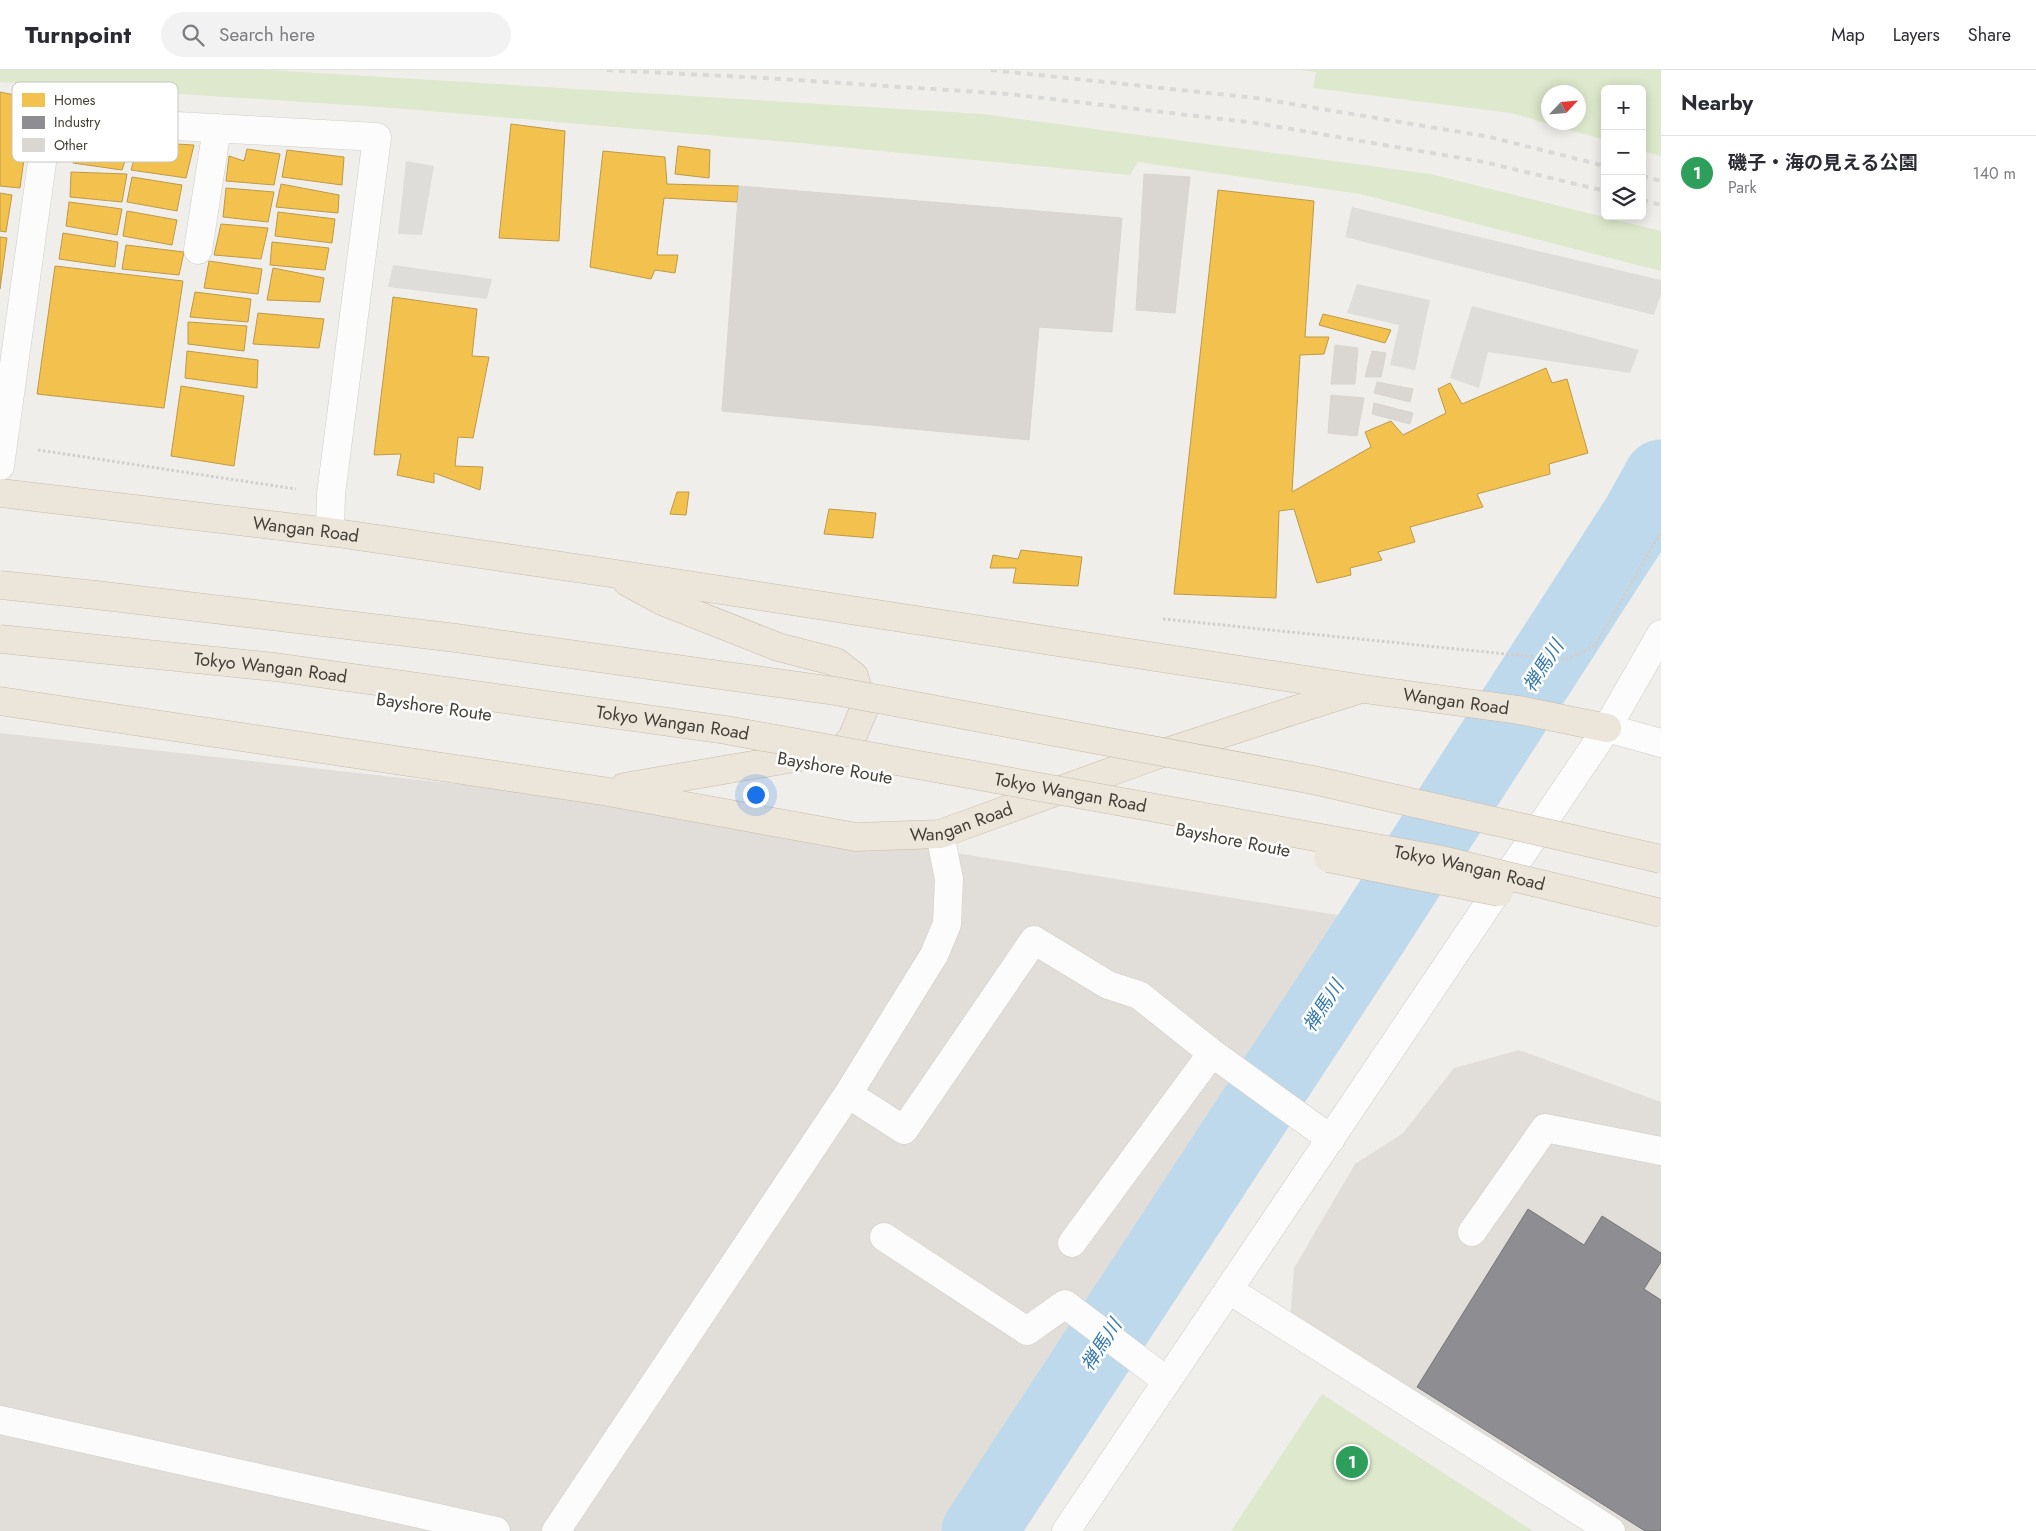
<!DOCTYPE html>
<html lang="en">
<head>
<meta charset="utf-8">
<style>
  body { margin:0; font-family:Jost,"Noto Sans JP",sans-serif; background:#f2f2f3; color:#2b2b33 }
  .controls { position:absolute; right:15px; top:15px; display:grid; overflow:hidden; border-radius:8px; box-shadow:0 2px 12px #0003 }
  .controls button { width:45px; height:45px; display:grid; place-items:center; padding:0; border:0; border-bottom:1px solid #e1e1e2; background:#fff; color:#2b2b33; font:25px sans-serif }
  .compass { position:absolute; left:1541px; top:15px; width:45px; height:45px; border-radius:50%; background:#fff; box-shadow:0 2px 12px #0003; rotate:64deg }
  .you { position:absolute; left:755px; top:724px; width:18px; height:18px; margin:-12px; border:4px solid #fff; border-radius:50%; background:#1a73e8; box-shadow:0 0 0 8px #1a73e833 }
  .badge { display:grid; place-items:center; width:32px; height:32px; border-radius:50%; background:#b45309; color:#fff; font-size:16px; font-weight:700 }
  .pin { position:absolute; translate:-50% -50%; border:2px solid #fff; box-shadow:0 1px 5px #0006 }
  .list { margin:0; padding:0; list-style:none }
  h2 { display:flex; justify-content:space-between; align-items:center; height:65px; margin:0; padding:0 20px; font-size:21px }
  h2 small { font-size:16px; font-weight:400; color:#7c7c81 }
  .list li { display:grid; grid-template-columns:32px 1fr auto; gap:15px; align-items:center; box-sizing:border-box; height:75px; padding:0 20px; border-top:1px solid #e1e1e2 }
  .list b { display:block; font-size:19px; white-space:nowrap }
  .list p { margin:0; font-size:16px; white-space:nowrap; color:#7c7c81 }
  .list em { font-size:16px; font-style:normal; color:#7c7c81 }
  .icon { flex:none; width:28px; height:28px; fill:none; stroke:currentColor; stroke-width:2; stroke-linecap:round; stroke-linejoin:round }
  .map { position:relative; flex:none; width:1661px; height:1461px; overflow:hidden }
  header { display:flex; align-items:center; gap:30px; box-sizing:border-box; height:70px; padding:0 25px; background:#fff; border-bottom:1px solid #e1e1e2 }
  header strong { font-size:24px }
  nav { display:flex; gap:28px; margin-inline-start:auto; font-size:18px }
  .search { width:350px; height:45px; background:#f2f2f3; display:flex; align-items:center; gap:12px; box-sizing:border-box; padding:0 18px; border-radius:28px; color:#7c7c81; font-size:19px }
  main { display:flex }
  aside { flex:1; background:#fff }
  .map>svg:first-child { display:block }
  .industrial { fill:#e1deda }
  .green { fill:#dde8cc; fill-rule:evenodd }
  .parking { fill:#dfddda }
  .homes { fill:#f2c14e; stroke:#be9a47 }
  .industry { fill:#8d8d92; stroke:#777677 }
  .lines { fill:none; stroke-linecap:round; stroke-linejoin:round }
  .river { stroke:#bed9ec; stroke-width:75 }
  .building { fill:#dad7d3; stroke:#d8d5d0 }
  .minor-casing { stroke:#ceccc8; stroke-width:29 }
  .highway-casing { stroke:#c6bba7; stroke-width:29 }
  .path { stroke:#d1cecb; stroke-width:3; stroke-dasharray:2.5 2.5; stroke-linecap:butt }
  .minor { stroke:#fdfcfc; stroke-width:28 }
  .highway { stroke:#ebe5da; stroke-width:28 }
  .rail { stroke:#d9d9d8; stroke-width:4; stroke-dasharray:6 6; stroke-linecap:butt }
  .highway-bridge-casing { stroke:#c6bba7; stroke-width:29; stroke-linecap:butt }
  .highway-bridge { stroke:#ebe5da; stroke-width:28 }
  .labels { text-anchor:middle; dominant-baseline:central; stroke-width:5; stroke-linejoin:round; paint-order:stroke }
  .street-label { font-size:18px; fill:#454037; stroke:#fff }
  .water-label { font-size:19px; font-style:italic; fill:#3779ab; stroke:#fff }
  .key { fill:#fff; stroke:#c7c6c3; stroke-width:1 }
  .key-label { font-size:14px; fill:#454037 }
</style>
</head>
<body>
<header>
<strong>Turnpoint</strong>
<div class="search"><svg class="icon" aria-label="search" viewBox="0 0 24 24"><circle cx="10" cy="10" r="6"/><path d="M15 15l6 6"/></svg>Search here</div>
<nav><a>Map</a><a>Layers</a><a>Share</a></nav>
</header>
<main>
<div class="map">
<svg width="1661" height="1461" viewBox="0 0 1661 1461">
  <rect width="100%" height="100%" fill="#f0eeeb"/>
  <path class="industrial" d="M0 663 698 741 1356 848 951 1461H0Z
    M1519 980 1661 1032V1461H1603L1290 1250 1294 1198 1355 1094 1403 1063 1454 998Z"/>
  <path class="green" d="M0 0H269L983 44 1430 104 1661 161V201L1360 124 1138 92 1130 105 799 73 394 38 0 12Z
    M1299 0H1661V86L1642 81V19H1605V70L1511 43 1313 18 1316 2ZM1578 22V52H1548V22Z
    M1322 1324 1533 1461H1231Z"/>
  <path class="parking" d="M406 91 434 96 422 165 398 164Z
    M1352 137 1661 210V224L1654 245 1345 167Z
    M393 195 492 209 487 229 388 217Z
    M1357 214 1430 230 1415 300 1390 295 1399 255 1347 243Z
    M1472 236 1639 280 1630 303 1488 282 1479 318 1450 308Z"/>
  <path class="homes" d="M0 22 19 26 12 60H28L20 118 0 116Z
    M511 54 565 61 559 171 499 168Z
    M76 67 131 72 122 100 73 93Z
    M139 72 194 75 186 108 131 100Z
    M678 76 710 80 709 108 675 104Z
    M247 79 280 84 274 115 226 111 229 86 244 91Z
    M287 80 344 87 342 115 282 107Z
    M603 81 665 87 667 114 739 116 737 132 664 128 657 185H678L675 203 655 200 651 209 590 197Z
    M71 102 127 104 122 132 70 127Z
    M132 107 182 115 177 141 127 132Z
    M281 114 339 125 338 143 276 137Z
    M226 118 274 122 268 152 223 147Z
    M1218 120 1314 131 1305 267H1329L1324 284 1300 285 1292 422 1371 377 1365 362 1391 351 1403 365 1446 343 1438 319 1450 313 1462 334 1546 298 1552 313 1567 309 1588 383 1549 394 1550 404 1477 424 1483 437 1410 457 1415 472 1378 482 1382 490 1350 498 1351 505 1317 513 1294 439 1279 441 1276 528 1174 524Z
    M0 123 12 125 6 162 0 161Z
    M69 132 122 139 117 165 66 156Z
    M127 141 177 150 172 175 123 166Z
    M278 142 335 149 332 173 275 166Z
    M221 154 268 158 261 189 214 185Z
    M63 163 118 172 115 197 59 189Z
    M0 167 7 168 0 219Z
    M272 172 329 178 325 200 270 195Z
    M126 175 184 182 179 205 122 199Z
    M209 191 262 199 258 224 204 218Z
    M55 196 183 211 164 338 37 324Z
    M273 198 324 208 320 232 267 230Z
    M195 222 251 229 248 252 190 247Z
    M393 227 477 239 472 286 489 287 473 368 458 367 455 396 483 397 480 420 434 403V413L397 405 401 384 374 385Z
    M258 243 324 249 319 278 253 274Z
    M1323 244 1391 260 1385 273 1319 255Z
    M188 252 247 256 244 281 188 274Z
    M187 281 258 290 257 318 185 308Z
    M181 316 244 326 234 396 171 386Z
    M677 422H689L686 445 670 444Z
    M829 439 876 443 873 468 824 464Z
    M1021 480 1082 487 1078 516 1013 513 1016 498H990L993 485 1018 489Z"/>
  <path class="industry" d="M1528 1139 1584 1175 1602 1146 1661 1183V1192L1644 1219 1661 1230V1461H1645L1417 1317Z"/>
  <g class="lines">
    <path class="river" d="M979 1461 1371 863 1640 445 1661 407"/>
  </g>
  <path class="building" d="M1144 104 1190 107 1175 243 1136 240Z
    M739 116 1122 148 1112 262 1039 257 1029 370 722 341Z
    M1335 275 1358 278 1355 314H1331Z
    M1372 281 1386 283 1381 307H1365Z
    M1377 312 1413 319 1410 332 1374 323Z
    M1331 325 1364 328 1357 366 1328 363Z
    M1374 333 1413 343 1410 354 1372 344Z"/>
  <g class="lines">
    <defs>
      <path id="minor" d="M198 180 217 58
        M0 396 48 49 377 67 331 424 330 462
        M1607 658 1661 673
        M848 1024 904 1060 1034 870 1108 915 1139 925 1212 983
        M1472 1162 1545 1058 1661 1081
        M884 1167 1027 1261 1065 1234 1167 1311
        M1072 1173 1212 983 1331 1069
        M1229 1220 1611 1461
        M0 1350 496 1461
        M556 1461 848 1024 934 885 947 854 949 809 940 764
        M1066 1461 1607 658 1661 564"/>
      <g id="highway">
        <path id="s1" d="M0 423 330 462 610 503 1364 619 1519 640 1607 658"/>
        <path id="s2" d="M0 631 603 721 856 767 940 764 1154 686 1298 639 1355 621"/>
        <path d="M624 717 841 680 852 668 864 639 854 606 836 592 778 577 662 531 627 512"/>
      </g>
    </defs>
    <use href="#minor" class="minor-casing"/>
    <use href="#highway" class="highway-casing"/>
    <path class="path" d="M38 380 296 419
      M1163 549 1565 590 1595 576 1661 462"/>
    <use href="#minor" class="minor"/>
    <use href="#highway" class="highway"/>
    <path class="rail" d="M607 0 765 8 1009 24 1256 53 1484 92 1605 121
      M991 0 1256 28 1490 67 1605 96
      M1642 106 1661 111
      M1642 130 1661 135"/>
    <defs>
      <g id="highway-bridge">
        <path d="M0 515 96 525 456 568 835 621 1313 710 1661 789"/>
        <path id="s3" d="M0 569 275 597 726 660 1442 790 1661 843"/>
        <path d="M1328 788 1499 822"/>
      </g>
    </defs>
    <use href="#highway-bridge" class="highway-bridge-casing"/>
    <use href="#highway-bridge" class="highway-bridge"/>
  </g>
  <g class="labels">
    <g class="street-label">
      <text stroke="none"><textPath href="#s1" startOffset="308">Wangan Road</textPath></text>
      <text stroke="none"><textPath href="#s3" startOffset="272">Tokyo Wangan Road</textPath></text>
      <text stroke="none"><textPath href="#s1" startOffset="1471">Wangan Road</textPath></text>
      <text transform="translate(434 637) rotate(8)">Bayshore Route</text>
      <text stroke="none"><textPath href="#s3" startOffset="678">Tokyo Wangan Road</textPath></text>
      <text transform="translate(835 698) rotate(10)">Bayshore Route</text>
      <text stroke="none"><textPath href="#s3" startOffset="1082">Tokyo Wangan Road</textPath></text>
      <text stroke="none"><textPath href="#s2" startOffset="974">Wangan Road</textPath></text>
      <text transform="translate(1233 770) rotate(11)">Bayshore Route</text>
      <text stroke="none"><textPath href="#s3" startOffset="1488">Tokyo Wangan Road</textPath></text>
    </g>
    <g class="water-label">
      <text transform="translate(1543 596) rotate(-57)">禅馬川</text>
      <text transform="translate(1323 936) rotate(-57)">禅馬川</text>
      <text transform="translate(1101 1275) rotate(-57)">禅馬川</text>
    </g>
  </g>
  <rect x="12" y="12" width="166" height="80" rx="8" class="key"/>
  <rect x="22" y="23" width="23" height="14" fill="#f2c14e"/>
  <rect x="22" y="46" width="23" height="13" fill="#8d8d92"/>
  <rect x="22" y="68" width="23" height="14" fill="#dad7d3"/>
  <g class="key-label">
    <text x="54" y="35">Homes</text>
    <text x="54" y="57">Industry</text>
    <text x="54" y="80">Other</text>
  </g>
</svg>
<div class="controls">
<button>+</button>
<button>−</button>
<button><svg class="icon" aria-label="layers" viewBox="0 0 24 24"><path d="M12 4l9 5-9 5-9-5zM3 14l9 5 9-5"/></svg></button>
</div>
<svg class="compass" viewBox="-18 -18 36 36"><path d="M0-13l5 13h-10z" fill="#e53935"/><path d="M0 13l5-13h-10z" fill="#7c7c81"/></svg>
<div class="you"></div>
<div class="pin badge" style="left:1352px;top:1392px;background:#2e9e5b">1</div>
</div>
<aside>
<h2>Nearby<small></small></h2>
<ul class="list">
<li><span class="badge" style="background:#2e9e5b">1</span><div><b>磯子・海の見える公園</b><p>Park</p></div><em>140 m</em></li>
</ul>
</aside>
</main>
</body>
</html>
